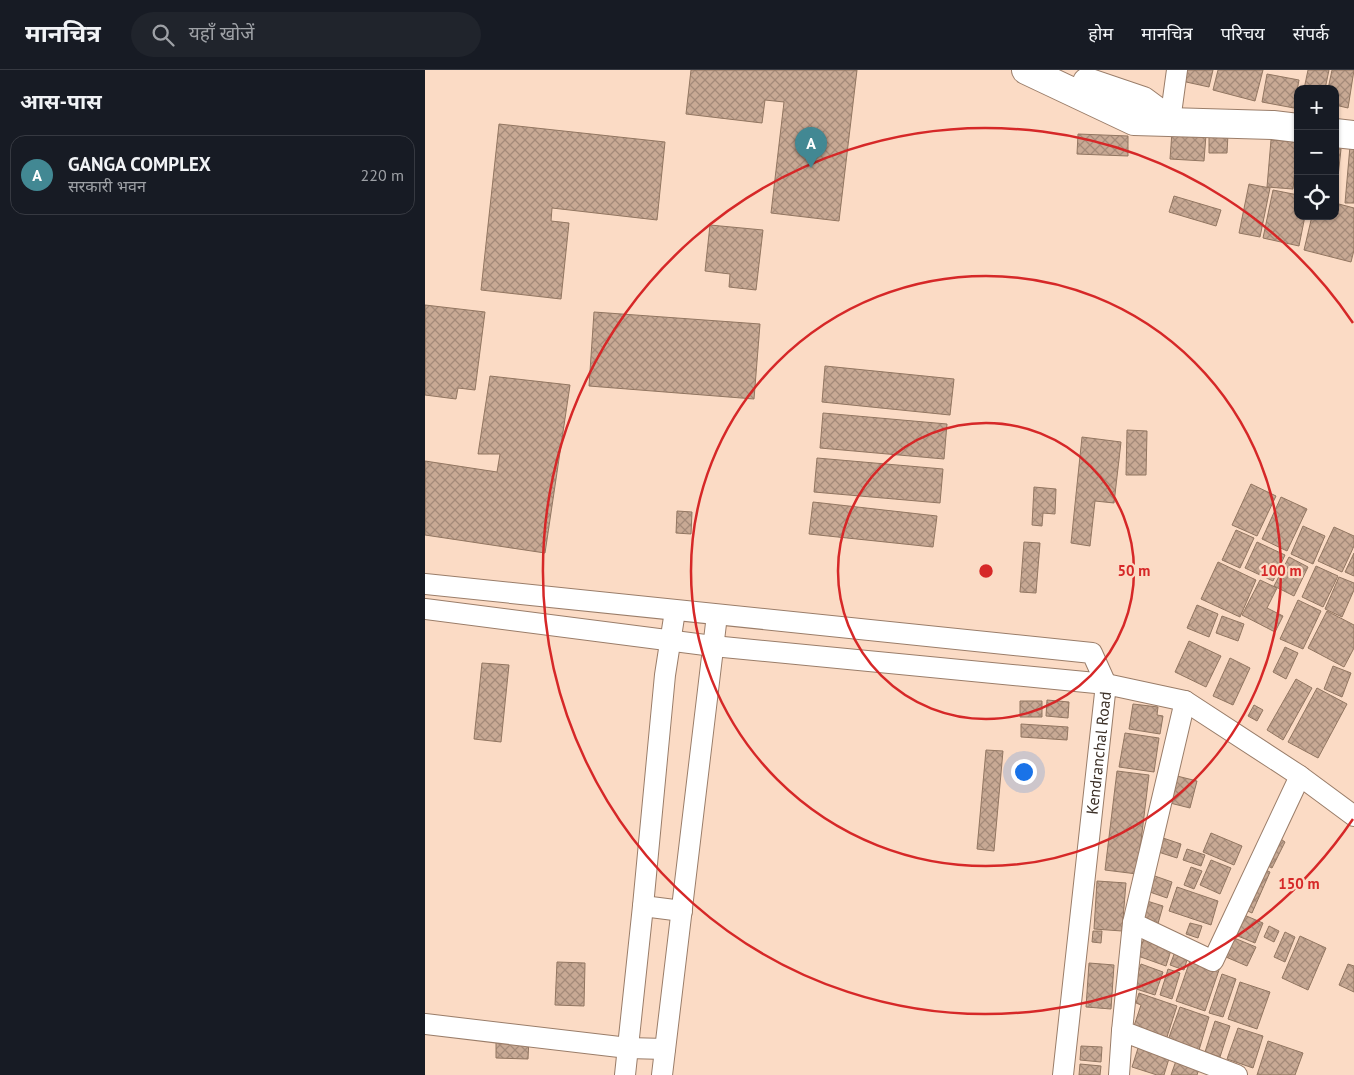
<!DOCTYPE html>
<html lang="hi">
<head>
<meta charset="utf-8">
<style>
  body { margin:0; font-family:"PT Sans","Noto Sans Devanagari",sans-serif; background:#20242c; color:#f1f3f6 }
  .controls { position:absolute; right:15px; top:15px; display:grid; overflow:hidden; border-radius:10px; box-shadow:0 1px 4px #0004 }
  .controls button { width:45px; height:45px; display:grid; place-items:center; padding:0; border:0; border-bottom:1px solid #363941; background:#171b24; color:#f1f3f6; font:25px sans-serif }
  .you { position:absolute; left:598px; top:701px; width:18px; height:18px; margin:-12px; border:4px solid #fff; border-radius:50%; background:#1a73e8; box-shadow:0 0 0 8px #1a73e833 }
  .badge { display:grid; place-items:center; width:32px; height:32px; border-radius:50%; background:#428893; color:#fff; font-size:16px; font-weight:700 }
  .pin { position:absolute; translate:-50% -41px; filter:drop-shadow(0 1px 2px #0008) }
  .pin::after { content:''; position:absolute; top:26px; width:18px; height:15px; background:inherit; clip-path:polygon(0 0,100% 0,50% 100%) }
  .list { margin:0; padding:0; list-style:none }
  h2 { display:flex; justify-content:space-between; align-items:center; height:65px; margin:0; padding:0 20px; font-size:21px }
  h2 small { font-size:16px; font-weight:400; color:#9ea1a6 }
  .list li { display:grid; grid-template-columns:32px 1fr auto; gap:15px; align-items:center; box-sizing:border-box; height:80px; margin:0 10px 10px; padding:0 10px; border:1px solid #363941; border-radius:15px }
  .list b { display:block; font-size:19px; white-space:nowrap }
  .list p { margin:0; font-size:16px; white-space:nowrap; color:#9ea1a6 }
  .list em { font-size:16px; font-style:normal; color:#9ea1a6 }
  .icon { flex:none; width:28px; height:28px; fill:none; stroke:currentColor; stroke-width:2; stroke-linecap:round; stroke-linejoin:round }
  .map { position:relative; flex:none; width:929px; height:1005px; overflow:hidden }
  header { display:flex; align-items:center; gap:30px; box-sizing:border-box; height:70px; padding:0 25px; background:#171b24; border-bottom:1px solid #363941 }
  header strong { font-size:24px }
  nav { display:flex; gap:28px; margin-inline-start:auto; font-size:18px }
  .search { width:350px; height:45px; background:#20242c; display:flex; align-items:center; gap:12px; box-sizing:border-box; padding:0 18px; border-radius:28px; color:#9ea1a6; font-size:19px }
  main { display:flex }
  aside { flex:1; background:#171b24 }
  .map>svg:first-child { display:block }
  .building { fill:url(#building-cross-hatch); stroke:#927661 }
  .lines { fill:none; stroke-linecap:round; stroke-linejoin:round }
  .minor-casing { stroke:#9a7d69; stroke-width:22 }
  .secondary-casing { stroke:#9a7d69; stroke-width:30 }
  .minor { stroke:#fff; stroke-width:20 }
  .secondary { stroke:#fff; stroke-width:28 }
  .ring { fill:none; stroke:#d62828; stroke-width:2.5 }
  .labels { text-anchor:middle; dominant-baseline:central; stroke-width:4.5; stroke-linejoin:round; paint-order:stroke }
  .street-label { font-size:16px; fill:#3d3128; stroke:#fbdbc5 }
  .centre { fill:#d62828; stroke:#fbdbc5; stroke-width:2.5 }
  .ring-label { font-size:15px; text-anchor:middle; font-weight:bold; fill:#d62828; stroke:#fbdbc5; stroke-width:4.5; stroke-linejoin:round; paint-order:stroke }
</style>
</head>
<body>
<header>
<strong>मानचित्र</strong>
<div class="search"><svg class="icon" aria-label="search" viewBox="0 0 24 24"><circle cx="10" cy="10" r="6"/><path d="M15 15l6 6"/></svg>यहाँ खोजें</div>
<nav><a>होम</a><a>मानचित्र</a><a>परिचय</a><a>संपर्क</a></nav>
</header>
<main>
<aside>
<h2>आस-पास<small></small></h2>
<ul class="list">
<li><span class="badge">A</span><div><b>GANGA COMPLEX</b><p>सरकारी भवन</p></div><em>220 m</em></li>
</ul>
</aside>
<div class="map">
<svg width="929" height="1005" viewBox="0 0 929 1005">
  <defs>
    <pattern id="building-cross-hatch" width="8" height="8" patternUnits="userSpaceOnUse" patternTransform="scale(1.25)"><rect width="8" height="8" fill="#c8a994"/><path d="M0 0l8 8M0 8l8-8" fill="none" stroke="#a48a79"/></pattern>
  </defs>
  <rect width="100%" height="100%" fill="#fbdbc5"/>
  <path class="building" d="M266 0H432L414 151 346 143 359 32 340 30 337 53 261 44Z
    M744 0H788L784 17 743 8Z
    M793 0H838L830 31 788 20Z
    M883 0H904L900 19H879Z
    M907 0H929L923 38 910 35V19H903Z
    M842 4 874 10 869 38 837 32Z
    M74 54 240 72 232 150 127 138 126 151 144 153 136 229 56 220Z
    M747 62 781 65 779 91 745 89Z
    M784 63 803 64 802 83H784Z
    M653 64 703 66V86L652 84Z
    M846 70 873 72 868 119 842 117Z
    M925 76H929V133H920Z
    M910 79H916L911 125H910Z
    M824 114 845 118 835 167 814 163Z
    M848 120 873 125V146H880L874 176 838 168Z
    M749 126 796 140 791 156 744 142Z
    M910 133 929 138V180L926 192 879 180 887 146H910Z
    M285 155 338 160 331 220 304 217 305 204 280 201Z
    M0 235 60 242 50 320 33 318 31 329 0 325Z
    M169 242 335 254 329 329 164 316Z
    M400 296 529 309 525 345 397 332Z
    M65 306 145 315 120 483 0 465V391L72 402 75 384H53Z
    M398 343 522 354 519 389 395 378Z
    M702 360 722 361 721 405H701Z
    M657 367 696 372 689 433 670 431 665 476 646 473Z
    M392 388 518 399 515 433 389 422Z
    M826 414 851 426 832 466 807 455Z
    M609 417 631 419 630 444 618 443 617 456 607 455Z
    M856 427 882 439 862 481 837 469Z
    M388 432 512 446 508 477 384 464Z
    M252 441 267 442 266 464 251 463Z
    M878 456 900 466 888 494 866 484Z
    M909 457 929 466V476L917 502 893 491Z
    M811 460 829 468 815 498 797 490Z
    M599 472 615 473 611 523 595 522Z
    M832 472 860 485 848 511 820 498Z
    M929 483V506L920 502Z
    M864 487 883 497 869 526 849 516Z
    M793 492 831 510 815 547 776 529Z
    M891 496 913 506 898 537 877 527Z
    M914 507 929 513V520L917 547 900 539Z
    M835 510 852 518 842 538 858 546 850 562 817 545Z
    M873 530 896 541 878 579 855 569Z
    M772 535 793 544 784 567 762 558Z
    M902 541 929 555V578L919 597 883 578Z
    M797 546 819 554 813 571 791 563Z
    M764 571 796 586 781 617 750 602Z
    M860 577 873 583 861 609 848 602Z
    M805 588 825 598 808 635 788 626Z
    M57 593 84 595 76 672 49 669Z
    M908 596 926 603 917 627 899 619Z
    M871 609 887 618 858 670 842 660Z
    M892 618 922 634 893 688 863 672Z
    M622 630 644 632 643 648 621 646Z
    M595 631H617V647H595Z
    M708 634 733 637 732 645 738 646 735 664 704 659Z
    M829 635 838 640 832 651 823 646Z
    M596 654 643 657 642 670 596 667Z
    M700 663 734 668 729 702 694 697Z
    M561 680 578 681 569 781 552 779Z
    M692 701 724 705 712 804 680 800Z
    M744 704 772 711 765 738 737 731Z
    M843 760 860 772 847 798 830 790Z
    M786 763 817 776 809 795 778 782Z
    M729 765 756 774 752 788 724 779Z
    M762 779 780 785 776 796 758 790Z
    M786 790 806 798 795 824 775 815Z
    M829 795 845 802 827 843 812 836Z
    M766 797 777 801 769 819 759 815Z
    M724 804 747 812 742 828 719 820Z
    M672 811 701 813 697 861 669 859Z
    M752 817 793 831 786 855 744 841Z
    M722 831 738 836 732 857 715 851Z
    M812 842 838 853 830 873 803 862Z
    M765 853 777 856 773 868 761 864Z
    M844 856 854 861 849 872 839 867Z
    M668 861H677L676 873 667 872Z
    M860 862 870 867 860 892 849 887Z
    M720 865 748 874 741 896 713 886Z
    M802 865 831 877 822 896 794 884Z
    M875 866 901 878 883 920 857 908Z
    M751 879 764 883 759 900 745 895Z
    M766 888 795 897 780 941 751 931Z
    M132 892 160 893 159 936 130 935Z
    M664 893 689 895 686 939 661 937Z
    M716 894 738 902 730 925 708 918Z
    M923 894 929 896V922L914 915Z
    M743 899 755 903 747 929 735 925Z
    M797 904 811 909 798 947 784 943Z
    M815 912 845 922 832 959 803 949Z
    M714 923 752 936 741 970 708 959 716 935 711 933Z
    M755 937 784 947 774 980 743 970Z
    M790 951 805 956 795 987 780 982Z
    M813 958 838 966 828 998 802 989Z
    M71 966 104 967 103 989 71 988Z
    M843 971 878 983 870 1005H832Z
    M715 972 746 982 739 1005H732L707 997Z
    M656 976 677 977 676 992 655 990Z
    M752 988 775 996 772 1005H746Z
    M655 994 676 996 675 1005H654Z"/>
  <g class="lines">
    <defs>
      <g id="minor">
        <path d="M745 51 752 0"/>
        <path d="M0 514 667 583 681 614 288 576 0 539"/>
        <path d="M760 631 708 853 697 961 812 1005"/>
        <path d="M218 836 257 841"/>
        <path d="M708 853 788 891 875 706"/>
        <path d="M0 954 203 978 240 979"/>
        <path d="M200 1005 218 836 240 605 250 541"/>
        <path d="M237 1005 292 545"/>
        <path id="s1" d="M638 1005 681 614 760 631 875 706 929 746"/>
        <path d="M694 1005 697 961"/>
      </g>
      <path id="secondary" d="M601 0 709 51 848 55 873 58
        M662 12 718 31 745 51
        M910 63 929 65"/>
    </defs>
    <use href="#minor" class="minor-casing"/>
    <use href="#secondary" class="secondary-casing"/>
    <use href="#minor" class="minor"/>
    <use href="#secondary" class="secondary"/>
  </g>
  <g class="ring">
    <circle cx="561" cy="501" r="148"/>
    <circle cx="561" cy="501" r="295"/>
    <path d="M928 749A443 443 0 1 1 928 253"/>
  </g>
  <g class="labels">
    <g class="street-label">
      <text stroke="none"><textPath href="#s1" startOffset="324">Kendranchal Road</textPath></text>
    </g>
  </g>
  <circle cx="561" cy="501" r="8" class="centre"/>
  <g class="ring-label">
    <text x="709" y="506">50 m</text>
    <text x="856" y="506">100 m</text>
    <text x="874" y="819">150 m</text>
  </g>
</svg>
<div class="controls">
<button>+</button>
<button>−</button>
<button><svg class="icon" aria-label="locate" viewBox="0 0 24 24"><circle cx="12" cy="12" r="6"/><path d="M12 2v4M12 18v4M2 12h4M18 12h4"/></svg></button>
</div>
<div class="you"></div>
<div class="pin badge" style="left:386px;top:98px">A</div>
</div>
</main>
</body>
</html>
